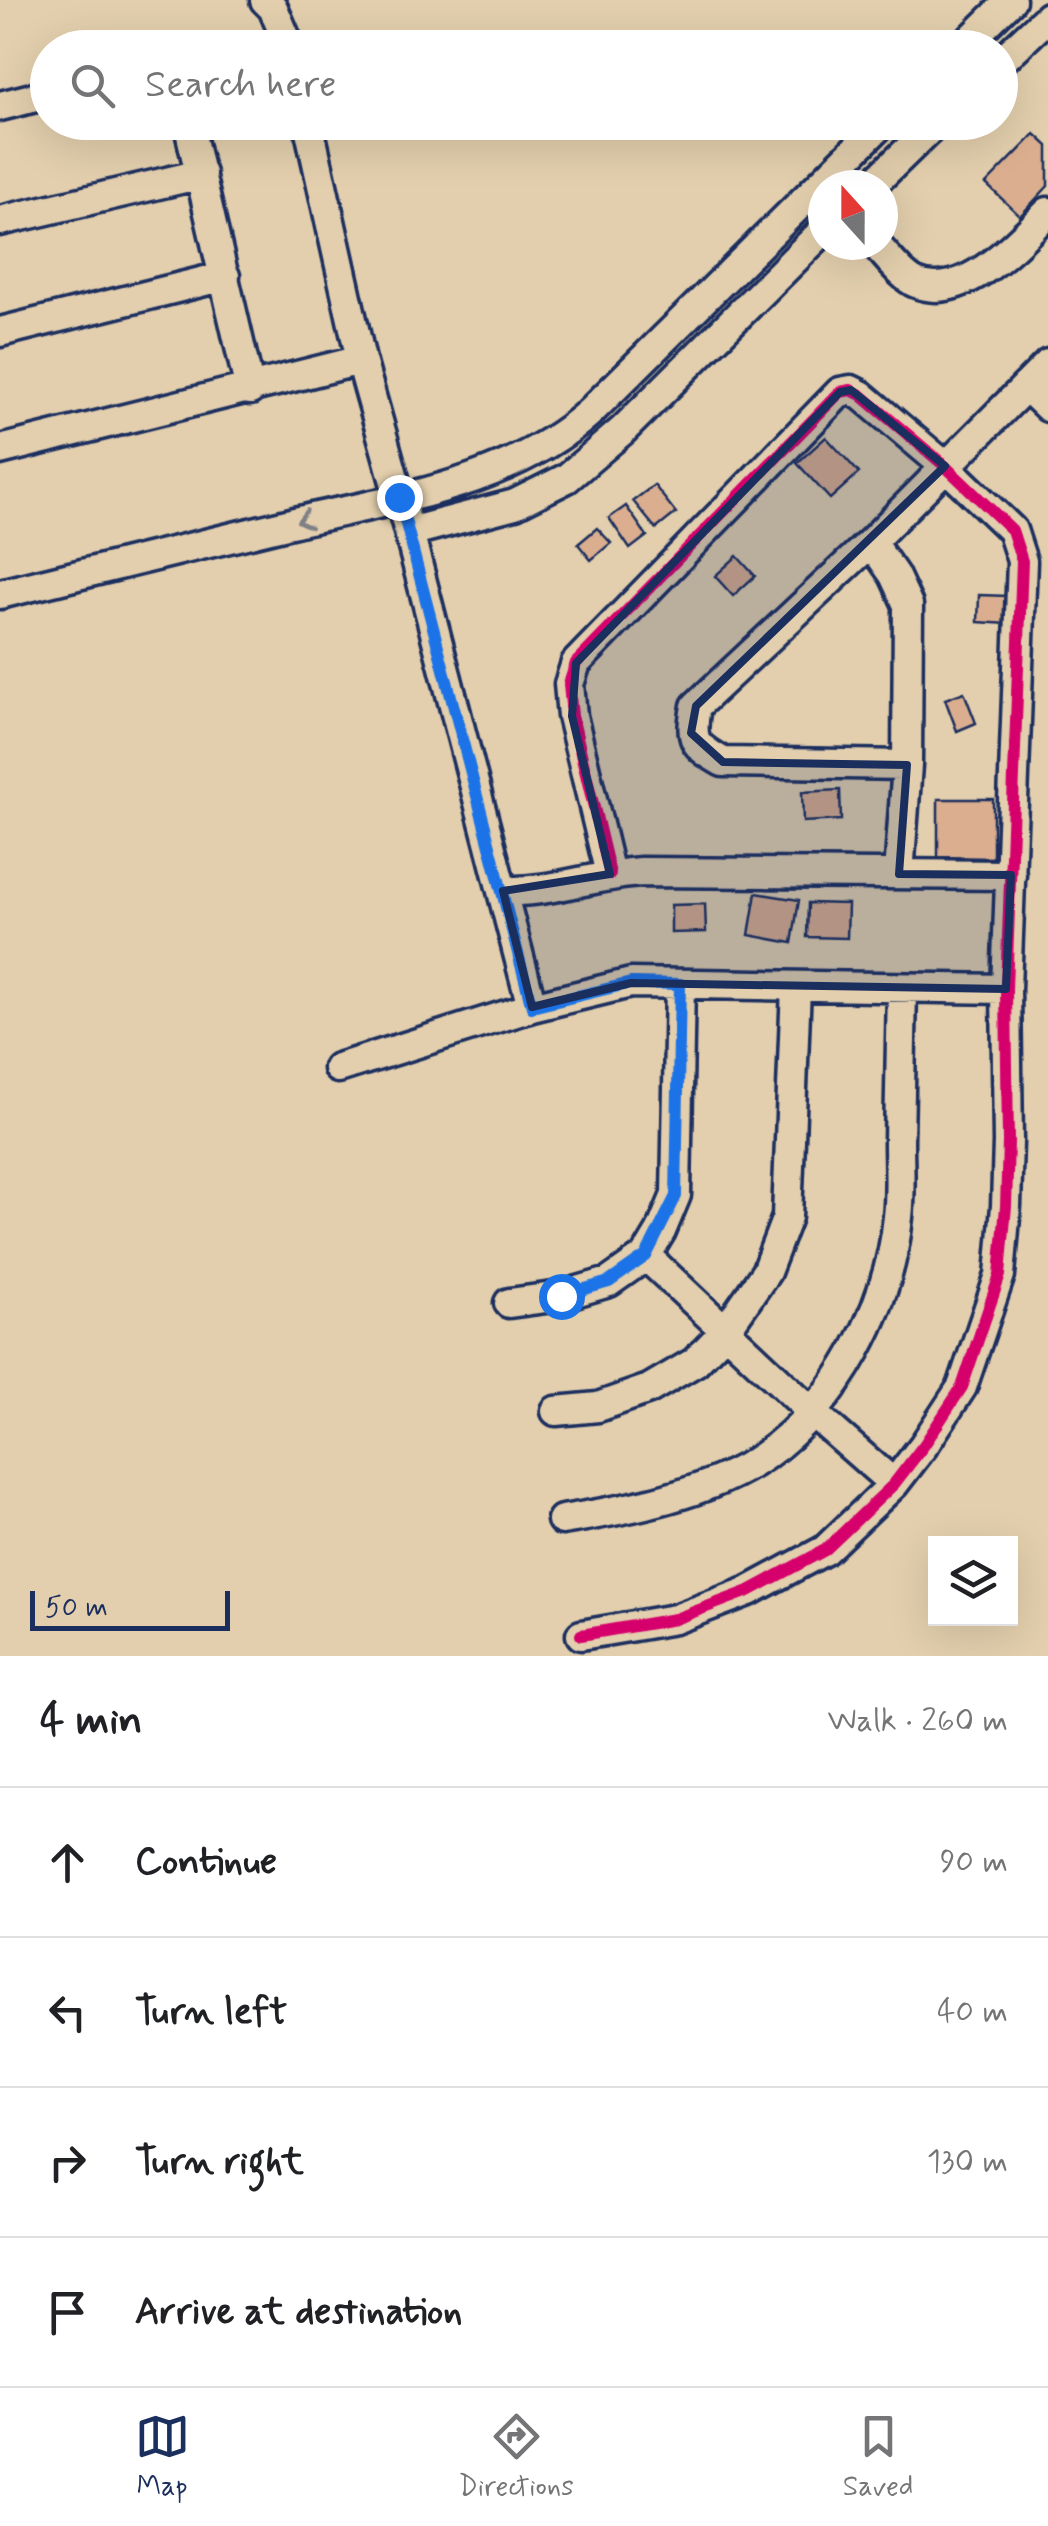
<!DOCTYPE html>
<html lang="en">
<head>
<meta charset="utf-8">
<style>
  body { margin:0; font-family:Mynerve,sans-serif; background:#f2f2f2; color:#202124 }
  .controls { position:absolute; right:30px; bottom:30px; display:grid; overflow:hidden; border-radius:0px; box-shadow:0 10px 40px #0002 }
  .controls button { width:90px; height:90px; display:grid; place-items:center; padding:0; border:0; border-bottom:2px solid #e0e0e0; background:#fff; color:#202124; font:50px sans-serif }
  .compass { position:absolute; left:808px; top:170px; width:90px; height:90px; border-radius:50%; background:#fff; box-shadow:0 10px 40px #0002; rotate:339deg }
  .scale { position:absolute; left:30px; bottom:25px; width:200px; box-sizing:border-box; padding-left:10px; border:5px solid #1b2f5e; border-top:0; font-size:28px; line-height:35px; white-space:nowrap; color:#1b2f5e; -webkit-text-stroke:8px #e3cfad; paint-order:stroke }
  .stop { position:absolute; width:30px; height:30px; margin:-22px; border:8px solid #1a73e8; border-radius:50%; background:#fff }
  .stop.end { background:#1a73e8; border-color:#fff; box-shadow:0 2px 10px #0008 }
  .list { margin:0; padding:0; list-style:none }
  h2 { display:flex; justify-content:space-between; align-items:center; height:130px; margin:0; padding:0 40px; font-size:42px }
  h2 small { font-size:32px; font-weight:400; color:#757577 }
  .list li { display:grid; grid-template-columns:65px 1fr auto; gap:30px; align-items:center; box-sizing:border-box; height:150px; padding:0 40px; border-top:2px solid #e0e0e0 }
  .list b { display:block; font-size:38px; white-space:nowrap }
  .list em { font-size:32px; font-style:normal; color:#757577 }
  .icon { flex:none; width:55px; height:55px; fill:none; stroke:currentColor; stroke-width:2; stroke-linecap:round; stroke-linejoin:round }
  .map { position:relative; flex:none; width:1048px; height:1656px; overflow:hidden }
  .search { position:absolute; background:#fff; box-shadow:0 10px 40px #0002; left:30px; right:30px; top:30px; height:110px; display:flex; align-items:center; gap:25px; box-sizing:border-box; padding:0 35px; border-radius:55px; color:#757577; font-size:38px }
  .sheet { height:730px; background:#fff }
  nav { display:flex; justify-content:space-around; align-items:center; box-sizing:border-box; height:140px; border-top:2px solid #e0e0e0; background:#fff; font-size:28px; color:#757577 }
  nav a { display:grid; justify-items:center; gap:5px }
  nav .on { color:#1b2f5e }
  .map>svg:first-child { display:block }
  .building { fill:#daae8e; stroke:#1b2f5e; stroke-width:2.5 }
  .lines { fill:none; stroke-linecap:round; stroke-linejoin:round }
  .street-casing { stroke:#1b2f5e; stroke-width:35 }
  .street { stroke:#e3cfad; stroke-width:28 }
  .cycleway-casing { stroke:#e3cfad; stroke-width:19 }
  .cycleway { stroke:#d6006c; stroke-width:12 }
  .oneway { stroke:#7f7f86 }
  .route { stroke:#1a73e8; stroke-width:12 }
  .marked { fill:#1b2f5e; fill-opacity:0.2; stroke:#1b2f5e; stroke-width:8; stroke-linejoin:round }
</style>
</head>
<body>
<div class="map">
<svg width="1048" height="1656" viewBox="0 0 1048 1656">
  <rect width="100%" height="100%" fill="#e3cfad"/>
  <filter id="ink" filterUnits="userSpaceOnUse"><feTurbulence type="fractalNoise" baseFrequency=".01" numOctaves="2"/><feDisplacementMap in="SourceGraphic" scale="20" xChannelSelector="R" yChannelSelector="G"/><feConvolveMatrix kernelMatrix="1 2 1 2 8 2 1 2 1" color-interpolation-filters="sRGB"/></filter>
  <g filter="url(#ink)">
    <path class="building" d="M1035 134 1048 146V186L1020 216 986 184Z
      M826 437 859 473 830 499 797 463Z
      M654 485 676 513 656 529 633 501Z
      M626 506 647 536 630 549 609 518Z
      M597 528 611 543 591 560 578 544Z
      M737 556 755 576 733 596 715 576Z
      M979 595 1008 596 1007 624 978 622Z
      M964 692 976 723 957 731 945 699Z
      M840 790 841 820 803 822 802 792Z
      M938 799H993V858L938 857Z
      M756 893 799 900 792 943 749 935Z
      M808 903 848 904 847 938 807 937Z
      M705 904 706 932 671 933V905Z"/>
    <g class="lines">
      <defs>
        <path id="street" d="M265 0 273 8 290 48
          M962 48 1011 0
          M1000 62 1048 17
          M0 106 48 94
          M188 122 250 390
          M308 122 361 360 409 532 532 1007
          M872 185 937 122
          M0 221 201 174
          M876 245C887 256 902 277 916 283 964 303 1018 242 1048 212
          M0 332 225 276
          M1026 386 1048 407
          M0 450 361 360
          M409 532 515 504 567 478 623 430 823 231
          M871 542 894 575 908 605 907 765 899 874
          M0 594C97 570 194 547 291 523 393 499 509 485 590 412L883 122
          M907 765 723 762C693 745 690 741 696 706L871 542 1048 364
          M503 891C551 893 594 875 641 872L1011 875
          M338 1068 532 1007 631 983 1006 989
          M646 1256 813 1413 894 1484
          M509 1303 561 1296 609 1282 646 1256 661 1231 676 1195 680 984
          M556 1411 598 1407 649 1389 695 1362 725 1331 766 1272 787 1217 796 986
          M562 1520C626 1510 710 1494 764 1456 839 1402 889 1308 898 1217 901 1192 899 1166 899 1141 900 1090 901 1039 902 989
          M581 1635 675 1619 749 1591 825 1550 894 1484 924 1445 962 1387 1000 1275 1006 1206 1008 1142 1006 989 1022 561 1012 530 945 466 861 395 851 390 840 392 576 663 569 684 572 716 610 874"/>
      </defs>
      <use href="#street" class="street-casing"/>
      <use href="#street" class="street"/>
      <defs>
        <path id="cycleway" d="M581 1635 675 1619 749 1591 825 1550 894 1484 924 1445 962 1387 1000 1275 1006 1206 1008 1142 1006 989 1022 561 1012 530 945 466 861 395 851 390 840 392 576 663 569 684 572 716 610 874"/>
      </defs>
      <use href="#cycleway" class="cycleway-casing"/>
      <use href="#cycleway" class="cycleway"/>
    </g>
    <defs><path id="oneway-chevron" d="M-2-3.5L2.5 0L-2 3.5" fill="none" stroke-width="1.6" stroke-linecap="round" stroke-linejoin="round" transform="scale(2.5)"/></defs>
    <use class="oneway" href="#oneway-chevron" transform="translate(304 520) rotate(166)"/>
  </g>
  <g class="lines" filter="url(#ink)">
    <path class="route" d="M399 497 532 1007 631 983 680 984 676 1196 646 1256 609 1282 561 1296"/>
  </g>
  <path class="marked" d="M851 390 945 466 696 706 691 733 723 762 907 765 899 874 1011 875 1006 989 631 983 532 1007 503 891 610 874 572 716 576 663 840 392Z"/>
</svg>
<div class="controls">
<button><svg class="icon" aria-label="layers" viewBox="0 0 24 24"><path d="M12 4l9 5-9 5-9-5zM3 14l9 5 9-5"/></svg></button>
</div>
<svg class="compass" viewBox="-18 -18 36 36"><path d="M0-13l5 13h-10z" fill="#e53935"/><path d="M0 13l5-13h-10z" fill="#757577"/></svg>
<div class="scale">50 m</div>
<div class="stop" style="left:561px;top:1296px"></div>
<div class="stop end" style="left:399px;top:497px"></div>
<div class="search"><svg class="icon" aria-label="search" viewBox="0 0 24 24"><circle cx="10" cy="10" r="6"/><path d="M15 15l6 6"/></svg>Search here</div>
</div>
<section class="sheet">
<h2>4 min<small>Walk · 260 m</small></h2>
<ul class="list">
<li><svg class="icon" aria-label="ahead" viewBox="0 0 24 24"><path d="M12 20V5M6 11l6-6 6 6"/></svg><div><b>Continue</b></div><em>90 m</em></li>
<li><svg class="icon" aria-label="left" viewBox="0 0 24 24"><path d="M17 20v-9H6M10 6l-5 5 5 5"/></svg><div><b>Turn left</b></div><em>40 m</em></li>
<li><svg class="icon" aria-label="right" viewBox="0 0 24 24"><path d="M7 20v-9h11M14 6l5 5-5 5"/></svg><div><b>Turn right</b></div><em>130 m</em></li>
<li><svg class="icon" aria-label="arrive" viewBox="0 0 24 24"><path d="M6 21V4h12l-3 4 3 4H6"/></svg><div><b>Arrive at destination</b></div></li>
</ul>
</section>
<nav>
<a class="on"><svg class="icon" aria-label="map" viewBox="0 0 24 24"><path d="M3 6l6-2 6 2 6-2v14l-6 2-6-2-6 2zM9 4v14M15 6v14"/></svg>Map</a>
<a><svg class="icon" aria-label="directions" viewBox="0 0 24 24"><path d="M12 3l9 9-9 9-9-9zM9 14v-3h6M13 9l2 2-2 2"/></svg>Directions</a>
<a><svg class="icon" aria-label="saved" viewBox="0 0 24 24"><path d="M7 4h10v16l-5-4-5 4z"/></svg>Saved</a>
</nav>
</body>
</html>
